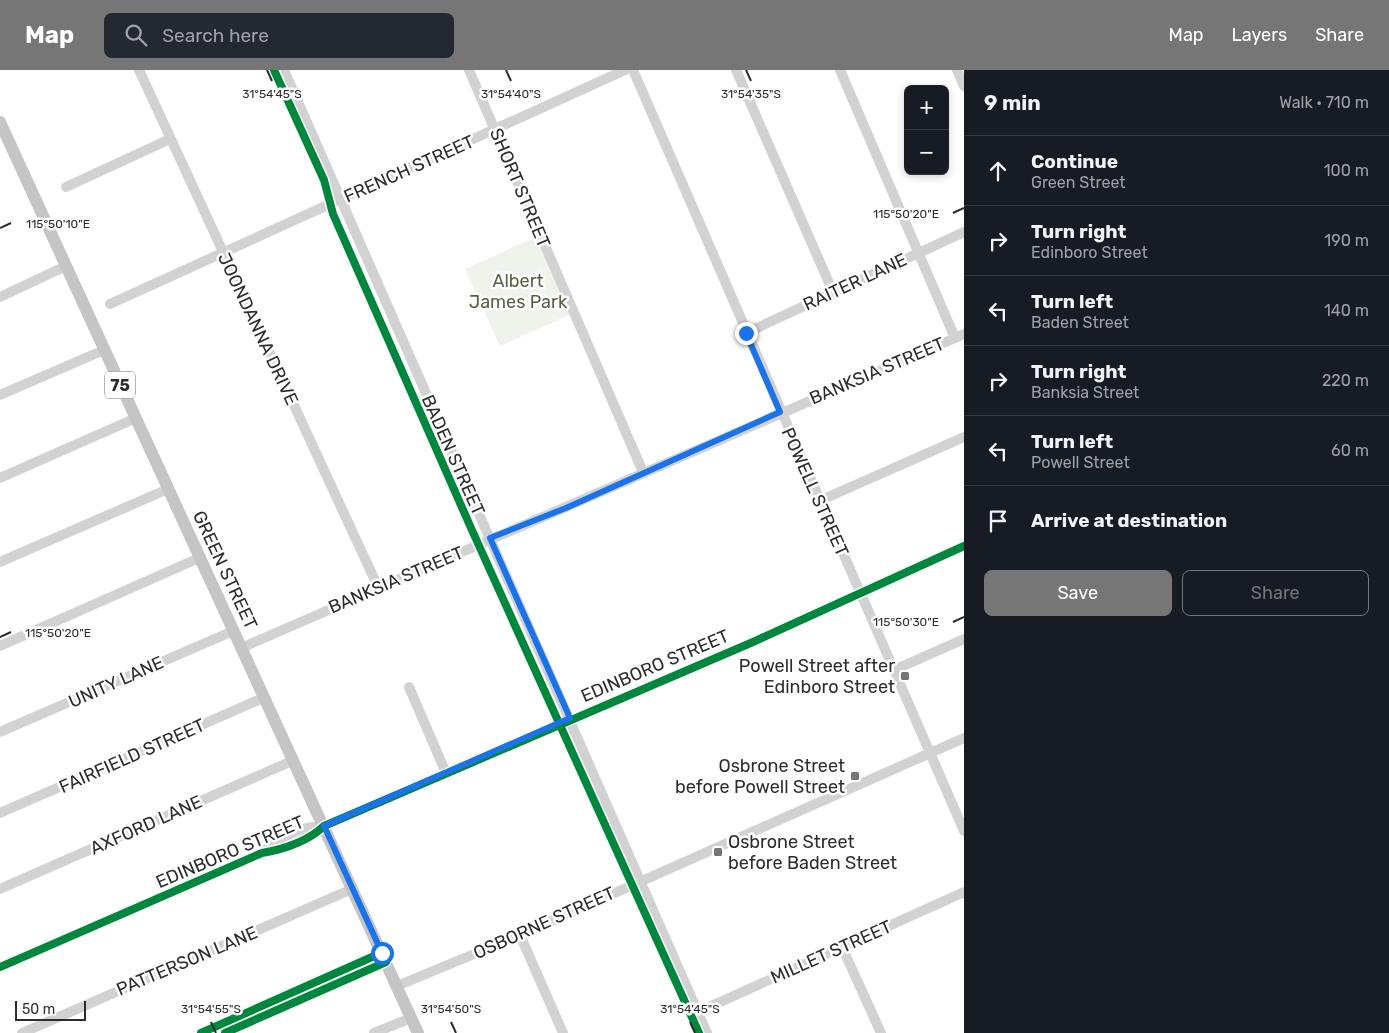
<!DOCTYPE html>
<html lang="en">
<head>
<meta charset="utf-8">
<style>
  body { margin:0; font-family:Rubik,sans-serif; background:#242831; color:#f1f3f6 }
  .controls { position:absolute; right:15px; top:15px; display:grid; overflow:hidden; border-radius:8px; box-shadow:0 2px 8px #0003 }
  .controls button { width:45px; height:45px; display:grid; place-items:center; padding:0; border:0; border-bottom:1px solid #363941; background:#171b24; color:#f1f3f6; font:25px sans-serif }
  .scale { position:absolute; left:15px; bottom:12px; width:71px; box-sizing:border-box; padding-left:5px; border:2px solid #2d2d2d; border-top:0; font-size:14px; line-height:18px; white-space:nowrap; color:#2d2d2d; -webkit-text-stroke:4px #fff; paint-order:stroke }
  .stop { position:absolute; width:15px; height:15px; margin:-11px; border:4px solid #1a73e8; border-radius:50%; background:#fff }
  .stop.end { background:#1a73e8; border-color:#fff; box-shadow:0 1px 5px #0008 }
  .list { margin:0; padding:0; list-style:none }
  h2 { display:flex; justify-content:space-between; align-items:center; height:65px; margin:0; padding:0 20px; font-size:21px }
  h2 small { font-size:16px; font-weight:400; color:#9ea1a6 }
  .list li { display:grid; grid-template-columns:32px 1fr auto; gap:15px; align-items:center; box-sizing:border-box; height:70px; padding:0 20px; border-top:1px solid #363941 }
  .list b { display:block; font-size:19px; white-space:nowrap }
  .list p { margin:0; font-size:16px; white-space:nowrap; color:#9ea1a6 }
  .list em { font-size:16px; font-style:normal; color:#9ea1a6 }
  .actions { display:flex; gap:10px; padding:15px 20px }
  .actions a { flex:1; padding:11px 0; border:1px solid #767676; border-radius:8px; text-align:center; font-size:18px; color:#767676 }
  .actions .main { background:#767676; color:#fff }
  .icon { flex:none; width:28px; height:28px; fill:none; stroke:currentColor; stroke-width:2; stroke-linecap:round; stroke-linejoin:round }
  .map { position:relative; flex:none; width:964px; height:963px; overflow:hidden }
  header { display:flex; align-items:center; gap:30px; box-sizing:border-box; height:70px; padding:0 25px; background:#767676; color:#fff }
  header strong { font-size:24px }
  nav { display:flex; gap:28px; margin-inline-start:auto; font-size:18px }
  .search { width:350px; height:45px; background:#242831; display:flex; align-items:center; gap:12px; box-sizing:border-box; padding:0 18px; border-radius:8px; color:#9ea1a6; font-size:19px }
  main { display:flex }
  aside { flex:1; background:#171b24 }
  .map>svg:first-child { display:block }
  .green { fill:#f0f3ec }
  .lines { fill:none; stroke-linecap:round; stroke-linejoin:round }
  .minor { stroke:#d2d2d2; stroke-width:10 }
  .major { stroke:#c5c5c5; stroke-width:12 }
  .cycleway-casing { stroke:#fff; stroke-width:11 }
  .cycleway { stroke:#00873e; stroke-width:8 }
  .route { stroke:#1a73e8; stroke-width:6 }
  .ticks { fill:none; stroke:#2d2d2d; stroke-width:2 }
  .poi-dot { fill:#767676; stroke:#fff; stroke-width:2 }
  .labels { text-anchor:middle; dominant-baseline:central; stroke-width:5; stroke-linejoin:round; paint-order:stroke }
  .shield { fill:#fff; stroke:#6c6c6c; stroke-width:1 }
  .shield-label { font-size:16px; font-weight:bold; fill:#2d2d2d }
  .street-label { font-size:18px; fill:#2d2d2d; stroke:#fff }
  .park-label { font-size:18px; fill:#536440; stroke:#fff }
  .poi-label { font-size:18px; fill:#2d2d2d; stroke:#fff; text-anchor:end }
  .ticks-label { font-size:12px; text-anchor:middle; fill:#2d2d2d; stroke:#fff; stroke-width:5; stroke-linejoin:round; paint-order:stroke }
</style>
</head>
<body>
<header>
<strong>Map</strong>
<div class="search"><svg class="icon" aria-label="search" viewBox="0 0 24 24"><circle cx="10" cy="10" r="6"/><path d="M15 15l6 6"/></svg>Search here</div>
<nav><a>Map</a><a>Layers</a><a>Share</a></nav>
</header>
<main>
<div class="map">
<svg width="964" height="963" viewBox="0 0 964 963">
  <rect width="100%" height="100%" fill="#fff"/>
  <path class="green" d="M536 167 571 244 500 276 465 199Z"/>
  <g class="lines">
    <path class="minor" d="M139 0 378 517
      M284 0 707 963
      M469 0 643 402
      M633 0 964 761
      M736 0 833 222
      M840 0 955 268
      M957 0 964 16
      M66 117 170 69
      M0 227 66 196
      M110 234 625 0
      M746 263 964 162
      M0 325 104 280
      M0 408 136 348
      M819 431 964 367
      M0 492 168 419
      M0 576 199 488
      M241 578 964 264
      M894 600 964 569
      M409 617 446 703
      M0 662 233 561
      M0 743 263 628
      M263 782C280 767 301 756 324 756
      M0 819 292 691
      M520 865 563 963
      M842 877 881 963
      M0 897 262 783C285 779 307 772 324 756L753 572 964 476
      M397 916 520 865 964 668
      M698 942 964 822
      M22 963 352 819
      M201 963 381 883
      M374 963 411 948"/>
    <path class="major" d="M0 52 418 963"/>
    <defs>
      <path id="cycleway" d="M274 0 324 110 333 144 471 458 699 963
        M0 897 262 783C285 779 307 772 324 756L753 572 964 476
        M201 963 381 883
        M225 963 386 892"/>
    </defs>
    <use href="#cycleway" class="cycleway-casing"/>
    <use href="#cycleway" class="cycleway"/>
  </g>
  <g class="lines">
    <path class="route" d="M382 883 324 756 570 648 490 468 566 438 780 342 746 263"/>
  </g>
  <path class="ticks" d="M267 0 272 11M506 0 511 11M746 0 751 11M953 143 964 138M0 158 11 153M953 552 964 547M0 567 11 562M211 952 216 963M451 952 456 963M690 952 695 963"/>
  <g class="poi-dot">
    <rect x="900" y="601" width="10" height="10" rx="2.5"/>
    <rect x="850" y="701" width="10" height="10" rx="2.5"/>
    <rect x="713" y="777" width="10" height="10" rx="2.5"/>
  </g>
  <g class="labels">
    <rect class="shield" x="105" y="301.5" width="30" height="27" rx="4"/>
    <g class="shield-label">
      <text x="120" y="315">75</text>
    </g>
    <g class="street-label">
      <text transform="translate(409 99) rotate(-24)">FRENCH STREET</text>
      <text transform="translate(520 118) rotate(67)">SHORT STREET</text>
      <text transform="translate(855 212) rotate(-25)">RAITER LANE</text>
      <text transform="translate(258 259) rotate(65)">JOONDANNA DRIVE</text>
      <text transform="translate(877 301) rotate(-23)">BANKSIA STREET</text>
      <text transform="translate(453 385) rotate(66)">BADEN STREET</text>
      <text transform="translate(815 422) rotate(66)">POWELL STREET</text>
      <text transform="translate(225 500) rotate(65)">GREEN STREET</text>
      <text transform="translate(396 510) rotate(-23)">BANKSIA STREET</text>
      <text transform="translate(655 596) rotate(-23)">EDINBORO STREET</text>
      <text transform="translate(116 612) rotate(-24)">UNITY LANE</text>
      <text transform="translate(132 686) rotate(-24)">FAIRFIELD STREET</text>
      <text transform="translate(146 755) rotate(-24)">AXFORD LANE</text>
      <text transform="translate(230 782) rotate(-23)">EDINBORO STREET</text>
      <text transform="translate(544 853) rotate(-24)">OSBORNE STREET</text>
      <text transform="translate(831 882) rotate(-24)">MILLET STREET</text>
      <text transform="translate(187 891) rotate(-23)">PATTERSON LANE</text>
    </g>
    <g class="park-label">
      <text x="518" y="211">Albert<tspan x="518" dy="21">James Park</tspan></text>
    </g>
    <g class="poi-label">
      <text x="895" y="596">Powell Street after<tspan x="895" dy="21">Edinboro Street</tspan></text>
      <text x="845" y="696">Osbrone Street<tspan x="845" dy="21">before Powell Street</tspan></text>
      <text x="728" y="772" text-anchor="start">Osbrone Street<tspan x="728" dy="21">before Baden Street</tspan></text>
    </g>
  </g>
  <g class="ticks-label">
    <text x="751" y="28">31°54'35"S</text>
    <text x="272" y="28">31°54'45"S</text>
    <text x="511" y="28">31°54'40"S</text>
    <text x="906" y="148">115°50'20"E</text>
    <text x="58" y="158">115°50'10"E</text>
    <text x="906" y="556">115°50'30"E</text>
    <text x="58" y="567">115°50'20"E</text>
    <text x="211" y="943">31°54'55"S</text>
    <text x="451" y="943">31°54'50"S</text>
    <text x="690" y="943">31°54'45"S</text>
  </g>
</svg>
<div class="controls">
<button>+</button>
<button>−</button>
</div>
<div class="scale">50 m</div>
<div class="stop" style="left:382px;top:883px"></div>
<div class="stop end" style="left:746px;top:263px"></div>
</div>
<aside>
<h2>9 min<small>Walk · 710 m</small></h2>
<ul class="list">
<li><svg class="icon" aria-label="ahead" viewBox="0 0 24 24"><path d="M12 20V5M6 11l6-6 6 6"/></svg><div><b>Continue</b><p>Green Street</p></div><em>100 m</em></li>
<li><svg class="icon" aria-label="right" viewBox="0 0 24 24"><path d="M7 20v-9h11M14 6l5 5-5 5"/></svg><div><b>Turn right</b><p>Edinboro Street</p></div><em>190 m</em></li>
<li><svg class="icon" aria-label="left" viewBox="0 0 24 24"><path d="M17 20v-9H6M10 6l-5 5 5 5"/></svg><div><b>Turn left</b><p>Baden Street</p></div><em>140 m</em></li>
<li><svg class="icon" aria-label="right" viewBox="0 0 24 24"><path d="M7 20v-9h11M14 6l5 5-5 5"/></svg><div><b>Turn right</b><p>Banksia Street</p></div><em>220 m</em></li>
<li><svg class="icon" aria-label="left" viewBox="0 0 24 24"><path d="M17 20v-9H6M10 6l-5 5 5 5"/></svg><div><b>Turn left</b><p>Powell Street</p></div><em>60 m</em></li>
<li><svg class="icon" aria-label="arrive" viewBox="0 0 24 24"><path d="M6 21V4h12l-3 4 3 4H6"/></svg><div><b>Arrive at destination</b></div></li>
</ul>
<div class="actions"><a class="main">Save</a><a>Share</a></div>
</aside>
</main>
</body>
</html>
